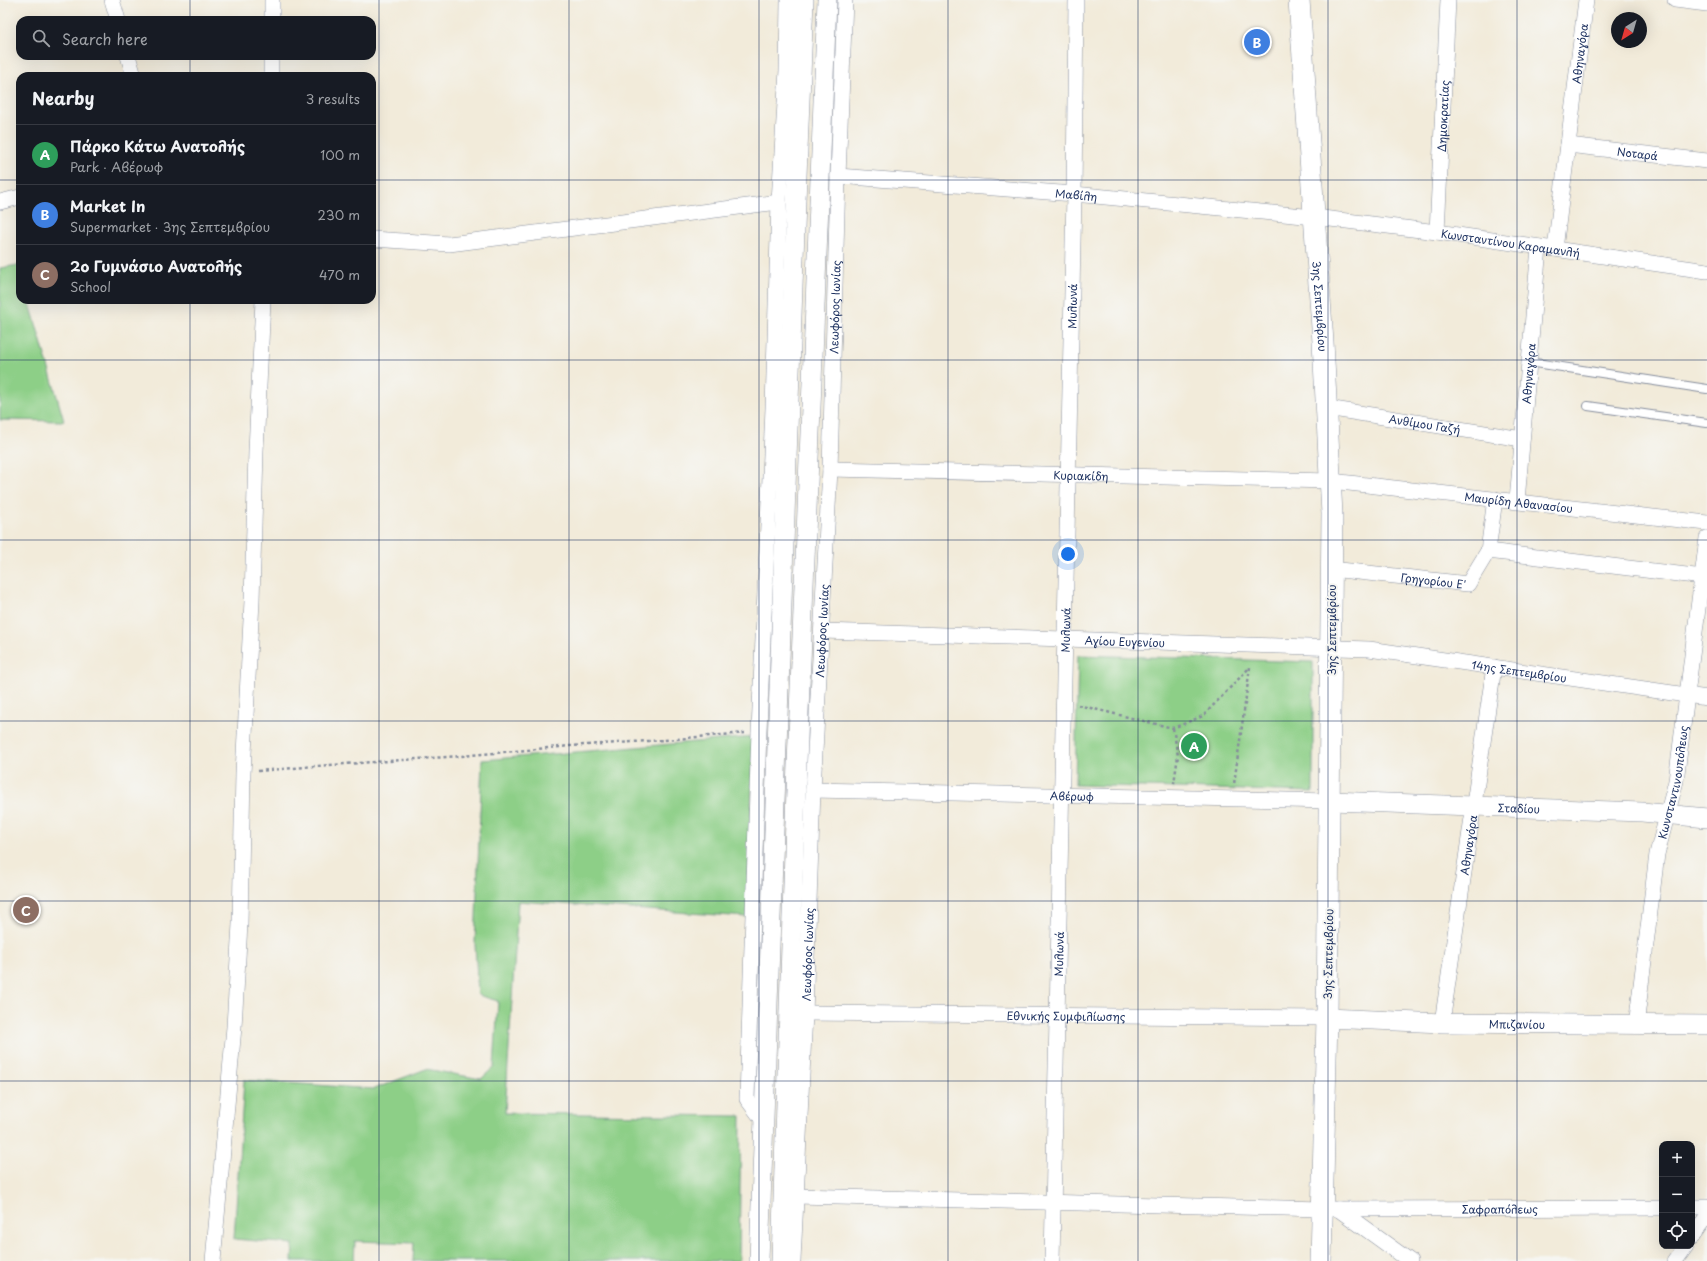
<!DOCTYPE html>
<html lang="en">
<head>
<meta charset="utf-8">
<style>
  body { margin:0; font-family:"Playpen Sans",sans-serif; background:#20242c; color:#f1f3f6 }
  .controls { position:absolute; right:12px; bottom:12px; display:grid; overflow:hidden; border-radius:8px; box-shadow:0 4px 16px #0002 }
  .controls button { width:36px; height:36px; display:grid; place-items:center; padding:0; border:0; border-bottom:1px solid #363941; background:#171b24; color:#f1f3f6; font:20px sans-serif }
  .compass { position:absolute; left:1611px; top:12px; width:36px; height:36px; border-radius:50%; background:#171b24; box-shadow:0 4px 16px #0002; rotate:217deg }
  .you { position:absolute; left:1068px; top:554px; width:14px; height:14px; margin:-10px; border:3px solid #fff; border-radius:50%; background:#1a73e8; box-shadow:0 0 0 6px #1a73e833 }
  .badge { display:grid; place-items:center; width:26px; height:26px; border-radius:50%; background:#8c9099; color:#fff; font-size:13px; font-weight:700 }
  .pin { position:absolute; translate:-50% -50%; border:2px solid #fff; box-shadow:0 1px 4px #0006 }
  .list { margin:0; padding:0; list-style:none }
  h2 { display:flex; justify-content:space-between; align-items:center; height:52px; margin:0; padding:0 16px; font-size:17px }
  h2 small { font-size:13px; font-weight:400; color:#9ea1a6 }
  .list li { display:grid; grid-template-columns:26px 1fr auto; gap:12px; align-items:center; box-sizing:border-box; height:60px; padding:0 16px; border-top:1px solid #363941 }
  .list b { display:block; font-size:15px; white-space:nowrap }
  .list p { margin:0; font-size:13px; white-space:nowrap; color:#9ea1a6 }
  .list em { font-size:13px; font-style:normal; color:#9ea1a6 }
  .icon { flex:none; width:22px; height:22px; fill:none; stroke:currentColor; stroke-width:2; stroke-linecap:round; stroke-linejoin:round }
  .map { position:relative; flex:none; width:1707px; height:1261px; overflow:hidden }
  .search { position:absolute; background:#171b24; box-shadow:0 4px 16px #0002; left:16px; top:16px; width:360px; height:44px; display:flex; align-items:center; gap:10px; box-sizing:border-box; padding:0 14px; border-radius:12px; color:#9ea1a6; font-size:15px }
  .panel { position:absolute; background:#171b24; box-shadow:0 4px 16px #0002; left:16px; top:72px; width:360px; height:232px; border-radius:12px }
  .map>svg:first-child { display:block }
  .green { fill:#8dcf87; stroke:#547f72 }
  .lines { fill:none; stroke-linecap:round; stroke-linejoin:round }
  .service-casing { stroke:#868d9c; stroke-width:10 }
  .minor-casing { stroke:#868d9c; stroke-width:16 }
  .tertiary-casing { stroke:#868d9c; stroke-width:20 }
  .secondary-casing { stroke:#868d9c; stroke-width:22 }
  .path { stroke:#868d9c; stroke-width:2.5; stroke-dasharray:3 3; stroke-linecap:butt }
  .service { stroke:#fff; stroke-width:8 }
  .minor { stroke:#fff; stroke-width:15 }
  .tertiary { stroke:#fff; stroke-width:19 }
  .secondary { stroke:#fff; stroke-width:21 }
  .grid { fill:none; stroke:#1b2f5e; stroke-width:1; stroke-opacity:0.55 }
  .labels { text-anchor:middle; dominant-baseline:central; stroke-width:4; stroke-linejoin:round; paint-order:stroke }
  .street-label { font-size:11px; fill:#1b2f5e; stroke:#f6f6f2 }
</style>
</head>
<body>
<div class="map">
<svg width="1707" height="1261" viewBox="0 0 1707 1261">
  <rect width="100%" height="100%" fill="#f6f6f2"/>
  <filter id="ink" filterUnits="userSpaceOnUse"><feTurbulence type="fractalNoise" baseFrequency=".025" numOctaves="2"/><feDisplacementMap in="SourceGraphic" scale="8" xChannelSelector="R" yChannelSelector="G"/><feConvolveMatrix kernelMatrix="1 2 1 2 8 2 1 2 1" color-interpolation-filters="sRGB"/></filter>
  <filter id="wash" filterUnits="userSpaceOnUse"><feTurbulence type="fractalNoise" baseFrequency=".012" numOctaves="4" result="noise"/><feDisplacementMap in="SourceGraphic" scale="16" xChannelSelector="R" yChannelSelector="G"/><feGaussianBlur stdDeviation="0.9" result="paint"/><feColorMatrix in="noise" values="0 0 0 0 0 0 0 0 0 0 0 0 0 0 0 0 0 1.4 0 .05"/><feComposite in="paint" operator="in"/></filter>
  <g filter="url(#wash)">
    <rect width="100%" height="100%" fill="#f2ebda"/>
    <path class="green" d="M18 265 20 270V300H29L64 421 0 420V268Z
      M1078 655 1313 662V792L1075 785Z
      M754 737 747 917 518 901 505 1113 741 1116 739 1261H413L414 1243 355 1241 354 1261H292L293 1244 234 1239 244 1080 374 1089 426 1069 481 1079 494 1067 498 1001 478 995 475 944 482 760Z"/>
  </g>
  <g filter="url(#ink)">
    <g class="lines">
      <defs>
        <path id="service" d="M1529 362 1707 389
          M1588 406 1707 423"/>
        <g id="minor">
          <path d="M112 0 118 20"/>
          <path d="M1675 0 1707 4"/>
          <path d="M272 20V0"/>
          <path d="M128 56 134 76"/>
          <path d="M271 76V56"/>
          <path id="s1" d="M1568 145 1707 161"/>
          <path id="s2" d="M838 176 1074 194 1314 217 1437 232 1707 271"/>
          <path d="M0 202 20 197"/>
          <path id="s3" d="M1437 232 1448 0"/>
          <path d="M372 239 449 244 779 202"/>
          <path id="s4" d="M1555 249 1586 0"/>
          <path id="s5" d="M1327 408 1522 439"/>
          <path id="s6" d="M830 469 1331 481 1707 523"/>
          <path id="s7" d="M1517 501 1539 247"/>
          <path d="M1488 551 1703 577"/>
          <path id="s8" d="M1331 569 1468 584 1488 551 1495 499"/>
          <path id="s9" d="M823 631 1369 649 1707 698"/>
          <path id="s10" d="M813 790 1330 801"/>
          <path id="s11" d="M805 1013 1327 1018"/>
          <path id="s12" d="M1442 1023 1494 667"/>
          <path id="s13" d="M1636 1026 1657 854 1676 781 1707 538"/>
          <path d="M765 1123 747 1099 759 731 773 408 779 202 787 70 788 0"/>
          <path id="s14" d="M796 1196 1322 1209 1662 1208"/>
          <path d="M1692 1207H1707"/>
          <path d="M1338 1209 1410 1261"/>
          <path d="M1692 1237 1707 1216"/>
          <path d="M213 1261 234 1027 240 924 243 773 252 601 256 451 263 300"/>
          <path id="s15" d="M793 1261 805 1013 813 790 830 469 838 176 845 0"/>
          <path id="s16" d="M1052 1261 1074 194 1076 0"/>
          <path d="M1675 1261 1686 1246"/>
        </g>
        <g id="tertiary">
          <path id="s17" d="M1330 801 1642 812 1707 818"/>
          <path id="s18" d="M1327 1018 1442 1023 1707 1025"/>
          <path d="M759 1261 796 201 804 0"/>
          <path d="M781 1261 796 789 827 0"/>
        </g>
        <g id="secondary">
          <path id="s19" d="M1299 0 1323 342 1332 514 1327 1018 1321 1261"/>
        </g>
      </defs>
      <use href="#service" class="service-casing"/>
      <use href="#minor" class="minor-casing"/>
      <use href="#tertiary" class="tertiary-casing"/>
      <use href="#secondary" class="secondary-casing"/>
      <path class="path" d="M1078 705 1173 728 1203 716 1250 667 1234 784
        M1173 728 1178 756 1174 783
        M258 771 316 766 461 756 570 746 664 740 745 733"/>
      <use href="#service" class="service"/>
      <use href="#minor" class="minor"/>
      <use href="#tertiary" class="tertiary"/>
      <use href="#secondary" class="secondary"/>
    </g>
  </g>
  <path class="grid" d="M190 0V20M379 0V1261M569 0V1261M759 0V1261M948 0V1261M1138 0V1261M1328 0V1261M1517 0V1261M190 56V76M0 180H20M372 180H1707M190 300V1261M0 360H1707M0 540H1707M0 721H1707M0 901H1707M0 1081H1707"/>
  <g class="labels">
    <g class="street-label">
      <text stroke="none"><textPath href="#s4" startOffset="197">Αθηναγόρα</textPath></text>
      <text stroke="none"><textPath href="#s3" startOffset="116">Δημοκρατίας</textPath></text>
      <text stroke="none"><textPath href="#s1" startOffset="70">Νοταρά</textPath></text>
      <text stroke="none"><textPath href="#s2" startOffset="239">Μαβίλη</textPath></text>
      <text stroke="none"><textPath href="#s2" startOffset="676">Κωνσταντίνου Καραμανλή</textPath></text>
      <text stroke="none"><textPath href="#s19" startOffset="307">3ης Σεπτεμβρίου</textPath></text>
      <text stroke="none"><textPath href="#s15" startOffset="955">Λεωφόρος Ιωνίας</textPath></text>
      <text stroke="none"><textPath href="#s16" startOffset="955">Μυλωνά</textPath></text>
      <text stroke="none"><textPath href="#s7" startOffset="128">Αθηναγόρα</textPath></text>
      <text stroke="none"><textPath href="#s5" startOffset="99">Ανθίμου Γαζή</textPath></text>
      <text stroke="none"><textPath href="#s6" startOffset="251">Κυριακίδη</textPath></text>
      <text stroke="none"><textPath href="#s6" startOffset="690">Μαυρίδη Αθανασίου</textPath></text>
      <text stroke="none"><textPath href="#s8" startOffset="103">Γρηγορίου Ε'</textPath></text>
      <text transform="translate(1331 630) rotate(-90)">3ης Σεπτεμβρίου</text>
      <text stroke="none"><textPath href="#s15" startOffset="631">Λεωφόρος Ιωνίας</textPath></text>
      <text stroke="none"><textPath href="#s16" startOffset="631">Μυλωνά</textPath></text>
      <text stroke="none"><textPath href="#s9" startOffset="302">Αγίου Ευγενίου</textPath></text>
      <text stroke="none"><textPath href="#s9" startOffset="698">14ης Σεπτεμβρίου</textPath></text>
      <text stroke="none"><textPath href="#s13" startOffset="247">Κωνσταντινουπόλεως</textPath></text>
      <text stroke="none"><textPath href="#s10" startOffset="259">Αβέρωφ</textPath></text>
      <text stroke="none"><textPath href="#s17" startOffset="189">Σταδίου</textPath></text>
      <text stroke="none"><textPath href="#s12" startOffset="180">Αθηναγόρα</textPath></text>
      <text stroke="none"><textPath href="#s15" startOffset="307">Λεωφόρος Ιωνίας</textPath></text>
      <text stroke="none"><textPath href="#s16" startOffset="307">Μυλωνά</textPath></text>
      <text transform="translate(1328 954) rotate(-89)">3ης Σεπτεμβρίου</text>
      <text stroke="none"><textPath href="#s11" startOffset="261">Εθνικής Συμφιλίωσης</textPath></text>
      <text stroke="none"><textPath href="#s18" startOffset="190">Μπιζανίου</textPath></text>
      <text stroke="none"><textPath href="#s14" startOffset="704">Σαφραπόλεως</textPath></text>
    </g>
  </g>
</svg>
<div class="controls">
<button>+</button>
<button>−</button>
<button><svg class="icon" aria-label="locate" viewBox="0 0 24 24"><circle cx="12" cy="12" r="6"/><path d="M12 2v4M12 18v4M2 12h4M18 12h4"/></svg></button>
</div>
<svg class="compass" viewBox="-18 -18 36 36"><path d="M0-13l5 13h-10z" fill="#e53935"/><path d="M0 13l5-13h-10z" fill="#9ea1a6"/></svg>
<div class="you"></div>
<div class="pin badge" style="left:1194px;top:746px;background:#2e9e5b">A</div>
<div class="pin badge" style="left:1257px;top:42px;background:#3f7fe0">B</div>
<div class="pin badge" style="left:26px;top:910px;background:#8d6e63">C</div>
<div class="search"><svg class="icon" aria-label="search" viewBox="0 0 24 24"><circle cx="10" cy="10" r="6"/><path d="M15 15l6 6"/></svg>Search here</div>
<section class="panel">
<h2>Nearby<small>3 results</small></h2>
<ul class="list">
<li><span class="badge" style="background:#2e9e5b">A</span><div><b>Πάρκο Κάτω Ανατολής</b><p>Park · Αβέρωφ</p></div><em>100 m</em></li>
<li><span class="badge" style="background:#3f7fe0">B</span><div><b>Market In</b><p>Supermarket · 3ης Σεπτεμβρίου</p></div><em>230 m</em></li>
<li><span class="badge" style="background:#8d6e63">C</span><div><b>2ο Γυμνάσιο Ανατολής</b><p>School</p></div><em>470 m</em></li>
</ul>
</section>
</div>
</body>
</html>
